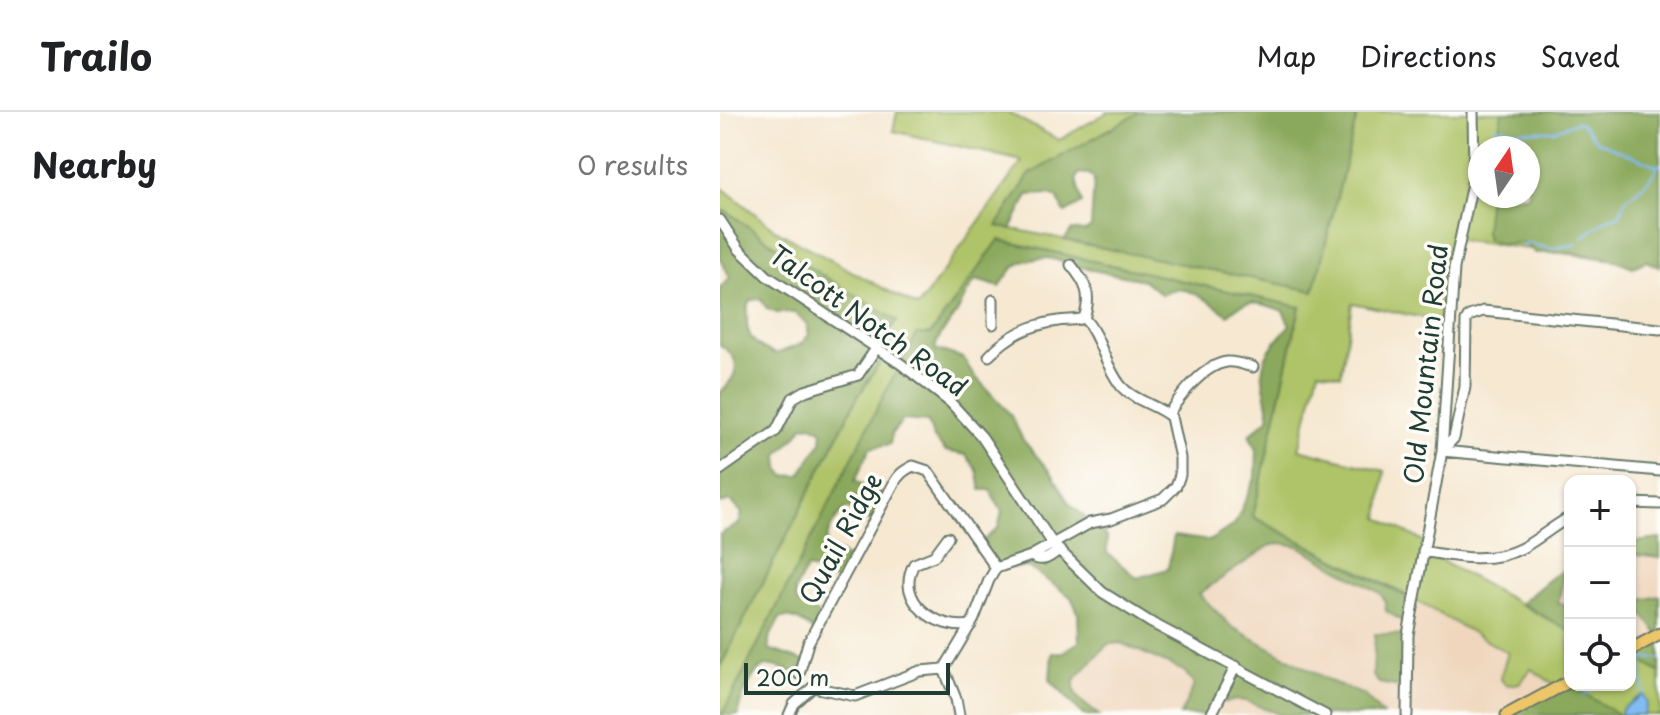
<!DOCTYPE html>
<html lang="en">
<head>
<meta charset="utf-8">
<style>
  body { margin:0; font-family:"Playpen Sans",sans-serif; background:#f2f2f2; color:#202124 }
  .controls { position:absolute; right:24px; bottom:24px; display:grid; overflow:hidden; border-radius:16px; box-shadow:0 2px 6px #0004 }
  .controls button { width:72px; height:72px; display:grid; place-items:center; padding:0; border:0; border-bottom:2px solid #e0e0e0; background:#fff; color:#202124; font:40px sans-serif }
  .compass { position:absolute; left:748px; top:24px; width:72px; height:72px; border-radius:50%; background:#fff; box-shadow:0 2px 6px #0004; rotate:13deg }
  .scale { position:absolute; left:24px; bottom:20px; width:206px; box-sizing:border-box; padding-left:8px; border:4px solid #1f3d34; border-top:0; font-size:22px; line-height:28px; white-space:nowrap; color:#1f3d34; -webkit-text-stroke:6px #fdfcf7; paint-order:stroke }
  .list { margin:0; padding:0; list-style:none }
  h2 { display:flex; justify-content:space-between; align-items:center; height:104px; margin:0; padding:0 32px; font-size:34px }
  h2 small { font-size:26px; font-weight:400; color:#757577 }
  .icon { flex:none; width:44px; height:44px; fill:none; stroke:currentColor; stroke-width:2; stroke-linecap:round; stroke-linejoin:round }
  .map { position:relative; flex:none; width:940px; height:603px; overflow:hidden }
  header { display:flex; align-items:center; gap:48px; box-sizing:border-box; height:112px; padding:0 40px; background:#fff; border-bottom:2px solid #e0e0e0 }
  header strong { font-size:38px }
  nav { display:flex; gap:44px; margin-inline-start:auto; font-size:28px }
  main { display:flex }
  aside { flex:1; background:#fff }
  .map>svg:first-child { display:block }
  .built { fill:#efd6bc }
  .green { fill:#afc367; stroke:#67804e; stroke-width:2; fill-rule:evenodd }
  .forest { fill:#8ba95c; stroke:#557348; stroke-width:2; fill-rule:evenodd }
  .water { fill:#82bcf3; stroke:#507c94; stroke-width:2 }
  .lines { fill:none; stroke-linecap:round; stroke-linejoin:round }
  .stream { stroke:#82bcf3; stroke-width:2 }
  .minor-casing { stroke:#6a796b; stroke-width:13 }
  .major-casing { stroke:#6a796b; stroke-width:15 }
  .minor { stroke:#fff; stroke-width:9 }
  .major { stroke:#ecc669; stroke-width:11 }
  .labels { text-anchor:middle; dominant-baseline:central; stroke-width:7; stroke-linejoin:round; paint-order:stroke }
  .street-label { font-size:26px; fill:#1f3d34; stroke:#fdfcf7 }
</style>
</head>
<body>
<header>
<strong>Trailo</strong>
<nav><a>Map</a><a>Directions</a><a>Saved</a></nav>
</header>
<main>
<aside>
<h2>Nearby<small>0 results</small></h2>
<ul class="list">
</ul>
</aside>
<div class="map">
<svg width="940" height="603" viewBox="0 0 940 603">
  <rect width="100%" height="100%" fill="#fdfcf7"/>
  <filter id="ink" filterUnits="userSpaceOnUse"><feTurbulence type="fractalNoise" baseFrequency=".0125" numOctaves="2"/><feDisplacementMap in="SourceGraphic" scale="16" xChannelSelector="R" yChannelSelector="G"/><feConvolveMatrix kernelMatrix="1 2 1 2 8 2 1 2 1" color-interpolation-filters="sRGB"/></filter>
  <filter id="wash" filterUnits="userSpaceOnUse"><feTurbulence type="fractalNoise" baseFrequency=".006" numOctaves="4" result="noise"/><feDisplacementMap in="SourceGraphic" scale="32" xChannelSelector="R" yChannelSelector="G"/><feGaussianBlur stdDeviation="1.8" result="paint"/><feColorMatrix in="noise" values="0 0 0 0 0 0 0 0 0 0 0 0 0 0 0 0 0 1.4 0 .05"/><feComposite in="paint" operator="in"/></filter>
  <g filter="url(#wash)">
    <rect width="100%" height="100%" fill="#f6e8d1"/>
    <path class="built" d="M561 431 577 434 660 481 665 489 693 488 789 541 780 566 800 571 811 557 838 575 787 603H663L644 583 612 570 512 515 479 482 549 434Z
      M910 442 940 446V484L920 486 939 523 910 538Z
      M850 458V493L838 491 844 462Z
      M401 531 464 558 473 570V576L460 603H379L357 587 353 574 355 567 388 532Z
      M499 586 526 589 561 603H491Z"/>
    <path class="green" d="M177 0H287L339 28 388 0H940L911 150 731 127 719 209 632 191 621 263 599 258 579 337 665 359 659 406 705 430 703 439 850 519V573L838 575 811 557 800 571 786 573 780 566 788 541 684 482 533 405 580 195 279 128 211 222 2 603H0V555L137 286 166 242 63 139 6 99 0 100V74L57 119 198 195 302 49 173 19ZM388 18 387 136 278 114 310 62ZM760 36H808V84H760Z
      M910 542 940 547V603H833L850 573H910Z"/>
    <path class="forest" d="M420 0H638L594 179 344 128 352 118 365 119 371 115 374 66 369 62 359 61 356 67 362 91 345 101 337 85 330 82 308 83 291 117 277 114 310 62Z
      M782 0H940V155L926 149 913 155C883 141 848 140 815 141L805 131 781 132 767 128 765 119 769 84H808V36H775Z
      M6 99 63 139 177 209 157 235 166 242 137 286 0 555V422L19 412 22 401 11 389 0 392V281C17 264 25 249 0 233V176L10 166 0 145V100ZM41 187 47 197 57 201H75L87 212 89 223 81 232 56 242C37 235 26 227 27 206 27 198 26 194 31 188ZM92 313 102 319 101 330 80 363 65 364 59 356 58 343C66 332 78 326 83 314Z
      M279 128 580 195 533 405 693 488 689 513 666 499 665 489 660 481 578 434 561 431 549 434 479 482 512 515 612 570 644 583 663 603H561L526 589 515 588 506 591 499 586 491 603H460L473 576V570L464 559 401 531 388 532 355 567C350 586 366 593 379 603H363L330 568 332 541 343 540 359 530 358 500 351 485 308 455 276 456 259 432 278 416 282 400 270 378H261L257 358 246 343 225 339 213 325 208 310 183 308 172 321 170 332 150 336 135 369 166 384 153 411 127 396C117 402 107 420 106 432L132 449 120 473 103 460 87 456 75 478 76 489 103 505 94 519C83 511 75 503 60 506L49 527V537L84 549 78 562C49 551 40 547 26 578 22 587 18 594 19 603H2L169 273 197 222H211ZM329 146 372 158 424 168 442 183C464 167 490 190 508 203 527 184 539 190 563 199L570 213C534 252 541 255 550 305L529 323 537 338 536 364 515 412 489 429 454 424 448 457 417 466 387 441V425L349 391 333 363 303 328 290 302 251 260 244 246 215 237C218 220 232 212 239 197 244 186 248 178 256 168L280 175C293 150 303 147 329 146Z
      M940 427V446L910 442V431Z
      M850 454V458L844 462 838 491 850 493V519L801 491 831 466Z
      M940 484V561L910 542 939 523 924 504 916 489Z
      M655 522 688 523 686 576 659 571 653 564Z
      M847 571 899 603H788Z"/>
    <path class="water" d="M923 582 927 591 924 603H901L902 597Z"/>
    <g class="lines">
      <path class="stream" d="M774 14 796 19H834L856 10 862 12 877 29 937 54
        M861 126 887 107 900 103 905 88 928 69 940 52
        M802 134 808 131 830 137 857 132
        M910 557 922 550
        M923 582 922 554 925 546 940 547
        M863 584 881 573"/>
    </g>
  </g>
  <g filter="url(#ink)">
    <g class="lines">
      <defs>
        <path id="minor" d="M0 108 19 137 47 164 181 252 231 291 262 325 333 432 382 480 430 510 605 603
          M351 153C366 171 372 183 364 206
          M273 212V188
          M269 244C288 223 310 213 338 209 347 207 355 209 364 206
          M448 302C460 285 483 253 507 250 514 249 525 253 533 255
          M722 339 734 326 745 275 746 209 749 204 763 199 940 217
          M722 339 940 359
          M0 358 56 319 73 286 85 279 138 263 157 235
          M910 391 940 392
          M228 425 214 444 194 452C174 489 218 519 251 513
          M703 439C735 445 772 452 802 436 819 427 833 414 850 405
          M311 444C323 451 329 446 339 438
          M224 557 254 507 269 468 276 456 311 444 370 411 391 407 443 387 456 374 460 363V346L451 305C437 293 414 289 401 274 384 253 381 225 364 206
          M224 557 236 587 239 603
          M79 562 88 531 173 373C178 363 183 359 193 354L208 359 276 456
          M69 603 74 592 93 575 135 584 200 559 224 557
          M491 603 516 554
          M687 603 688 523 722 339 734 156 754 62 753 0"/>
        <path id="major" d="M910 538 940 522
          M787 603 850 569"/>
      </defs>
      <use href="#minor" class="minor-casing"/>
      <use href="#major" class="major-casing"/>
      <use href="#minor" class="minor"/>
      <use href="#major" class="major"/>
    </g>
  </g>
  <g class="labels">
    <g class="street-label">
      <text transform="translate(149 208) rotate(36)">Talcott Notch Road</text>
      <text transform="translate(705 252) rotate(-84)">Old Mountain Road</text>
      <text transform="translate(120 426) rotate(-62)">Quail Ridge</text>
    </g>
  </g>
</svg>
<div class="controls">
<button>+</button>
<button>−</button>
<button><svg class="icon" aria-label="locate" viewBox="0 0 24 24"><circle cx="12" cy="12" r="6"/><path d="M12 2v4M12 18v4M2 12h4M18 12h4"/></svg></button>
</div>
<svg class="compass" viewBox="-18 -18 36 36"><path d="M0-13l5 13h-10z" fill="#e53935"/><path d="M0 13l5-13h-10z" fill="#757577"/></svg>
<div class="scale">200 m</div>
</div>
</main>
</body>
</html>
